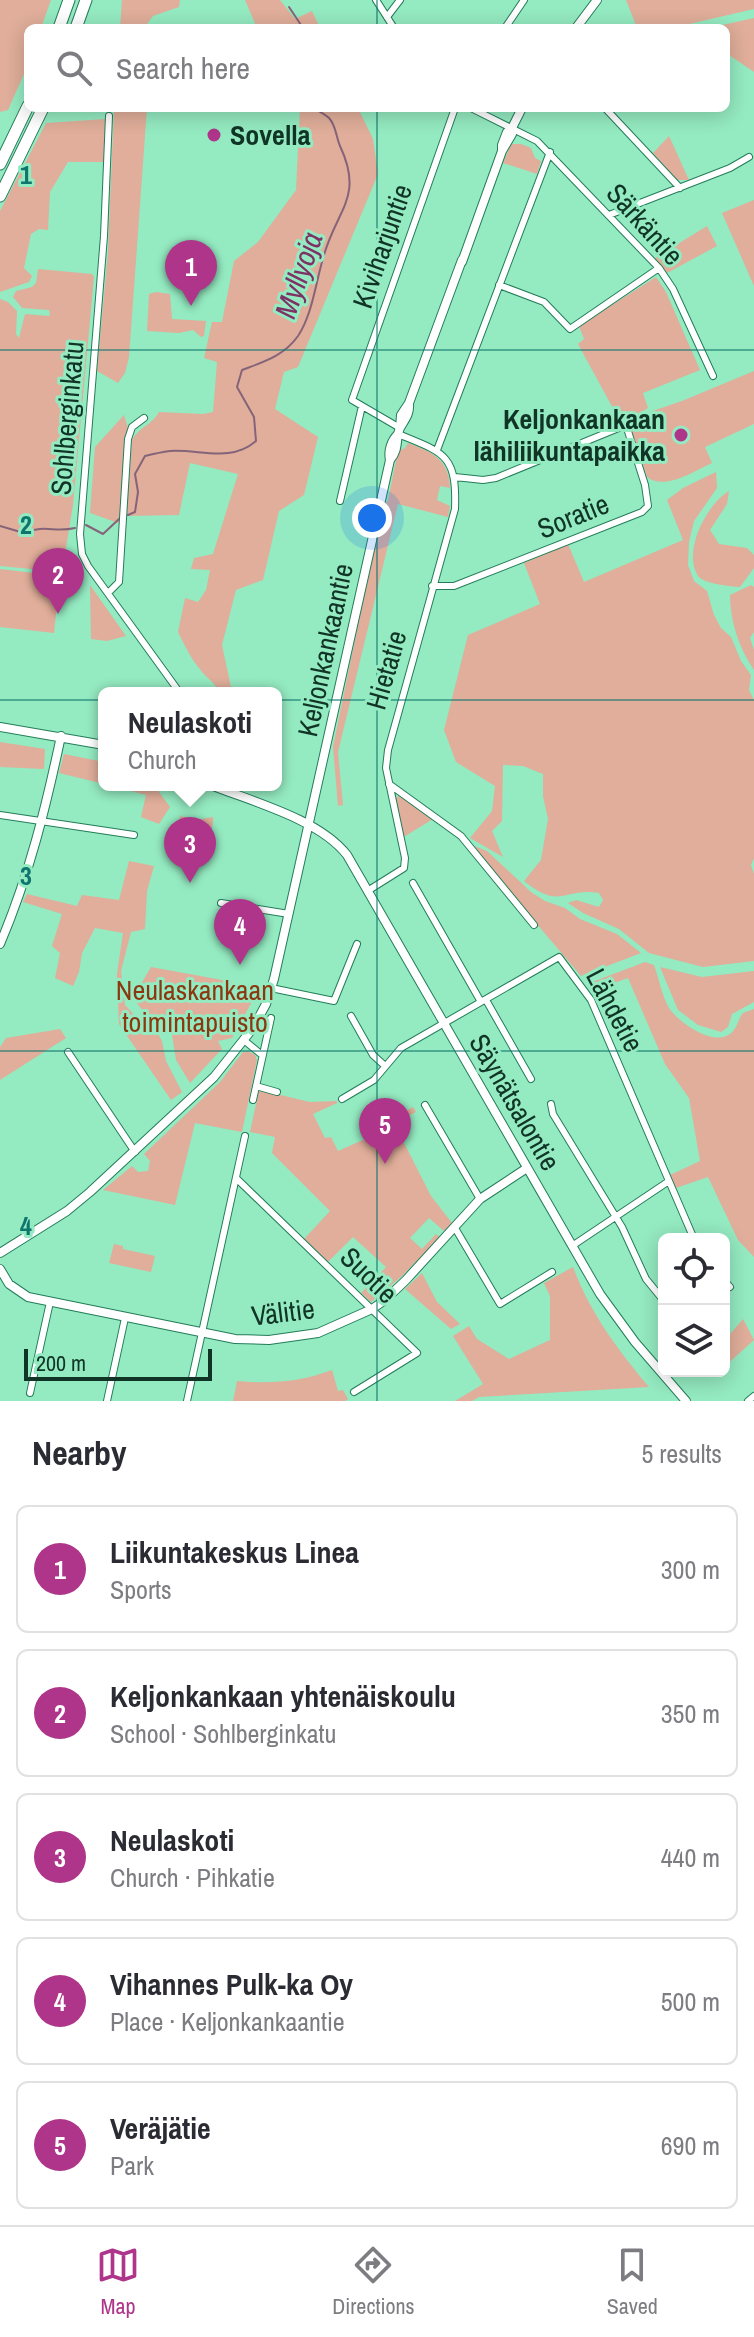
<!DOCTYPE html>
<html lang="en">
<head>
<meta charset="utf-8">
<style>
  body { margin:0; font-family:"Archivo Narrow",sans-serif; background:#f7f7f7; color:#2b2b33 }
  .controls { position:absolute; right:24px; bottom:24px; display:grid; overflow:hidden; border-radius:12px; box-shadow:0 4px 20px #0003 }
  .controls button { width:72px; height:72px; display:grid; place-items:center; padding:0; border:0; border-bottom:2px solid #e1e1e2; background:#fff; color:#2b2b33; font:40px sans-serif }
  .scale { position:absolute; left:24px; bottom:20px; width:188px; box-sizing:border-box; padding-left:8px; border:4px solid #103425; border-top:0; font-size:22px; line-height:28px; white-space:nowrap; color:#103425; -webkit-text-stroke:6px #94eac1; paint-order:stroke }
  .you { position:absolute; left:372px; top:518px; width:28px; height:28px; margin:-20px; border:6px solid #fff; border-radius:50%; background:#1a73e8; box-shadow:0 0 0 12px #1a73e833 }
  .badge { display:grid; place-items:center; width:52px; height:52px; border-radius:50%; background:#ae3589; color:#fff; font-size:26px; font-weight:700 }
  .pin { position:absolute; translate:-50% -66px; filter:drop-shadow(0 2px 4px #0008) }
  .pin::after { content:''; position:absolute; top:42px; width:28px; height:24px; background:inherit; clip-path:polygon(0 0,100% 0,50% 100%) }
  .popup { position:absolute; left:98px; top:687px; width:184px; height:104px; box-sizing:border-box; display:grid; place-content:center; border-radius:12px; background:#fff; filter:drop-shadow(0 2px 6px #0005); font-size:26px; white-space:nowrap; color:#7c7c81 }
  .popup b { font-size:30px; color:#2b2b33 }
  .popup::after { content:''; position:absolute; left:50%; top:100%; margin-left:-16px; border:16px solid transparent; border-top-color:#fff }
  .list { margin:0; padding:0; list-style:none }
  h2 { display:flex; justify-content:space-between; align-items:center; height:104px; margin:0; padding:0 32px; font-size:34px }
  h2 small { font-size:26px; font-weight:400; color:#7c7c81 }
  .list li { display:grid; grid-template-columns:52px 1fr auto; gap:24px; align-items:center; box-sizing:border-box; height:128px; margin:0 16px 16px; padding:0 16px; border:2px solid #e1e1e2; border-radius:12px }
  .list b { display:block; font-size:30px; white-space:nowrap }
  .list p { margin:0; font-size:26px; white-space:nowrap; color:#7c7c81 }
  .list em { font-size:26px; font-style:normal; color:#7c7c81 }
  .icon { flex:none; width:44px; height:44px; fill:none; stroke:currentColor; stroke-width:2; stroke-linecap:round; stroke-linejoin:round }
  .map { position:relative; flex:none; width:754px; height:1401px; overflow:hidden }
  .search { position:absolute; background:#fff; box-shadow:0 4px 20px #0003; left:24px; right:24px; top:24px; height:88px; display:flex; align-items:center; gap:20px; box-sizing:border-box; padding:0 28px; border-radius:12px; color:#7c7c81; font-size:30px }
  .sheet { height:824px; background:#fff }
  nav { display:flex; justify-content:space-around; align-items:center; box-sizing:border-box; height:112px; border-top:2px solid #e1e1e2; background:#fff; font-size:22px; color:#7c7c81 }
  nav a { display:grid; justify-items:center; gap:4px }
  nav .on { color:#ae3589 }
  .map>svg:first-child { display:block }
  .green { fill:#e0ae9a }
  .lines { fill:none; stroke-linecap:round; stroke-linejoin:round }
  .stream { stroke:#85647a; stroke-width:2 }
  .street-casing { stroke:#237d59; stroke-width:8 }
  .secondary-casing { stroke:#237d59; stroke-width:10 }
  .highway-casing { stroke:#237d59; stroke-width:13 }
  .street { stroke:#fff; stroke-width:6 }
  .secondary { stroke:#fff; stroke-width:8 }
  .highway { stroke:#fff; stroke-width:11 }
  .grid { fill:none; stroke:#0f766e; stroke-width:2; stroke-opacity:0.55 }
  .poi-dot { fill:#ae3589; stroke:#94eac1; stroke-width:3 }
  .labels { text-anchor:middle; dominant-baseline:central; stroke-width:6; stroke-linejoin:round; paint-order:stroke }
  .poi-label { font-size:28px; font-weight:bold; fill:#103425; stroke:#94eac1; text-anchor:start }
  .street-label { font-size:28px; fill:#103425; stroke:#94eac1 }
  .park-label { font-size:28px; fill:#8b3811; stroke:#94eac1 }
  .water-label { font-size:30px; font-style:italic; fill:#7d3164; stroke:#94eac1 }
  .grid-label { font-size:26px; text-anchor:middle; font-weight:bold; fill:#0f766e; stroke:#94eac1; stroke-width:6; stroke-linejoin:round; paint-order:stroke }
</style>
</head>
<body>
<div class="map">
<svg width="754" height="1401" viewBox="0 0 754 1401">
  <rect width="100%" height="100%" fill="#94eac1"/>
  <path class="green" d="M0 0H51L41 28H28V65L8 110 0 112Z
    M122 0H180L179 7 153 16 144 28H120Z
    M245 0H280L295 19 312 11 320 28H257Z
    M626 0H754V9L672 28H637Z
    M754 18V72L726 53V28H709Z
    M114 108H147L129 357 125 373 118 383 97 371 108 252Z
    M300 108H358L373 139 378 174 298 367 284 372 275 409 318 437 304 495 279 511 263 580 236 590 222 645 232 692 220 693C214 681 206 678 199 668 190 657 184 644 178 632L185 598 198 602 206 590 210 570 191 569 194 558 213 554 238 474 190 463 179 515 126 516 132 440C139 427 152 425 159 412L203 414 213 412 217 362 204 358 212 322H222L234 261 258 242 296 190Z
    M105 119 104 162H68L50 192 48 230 39 229 31 234 24 268 32 276 29 282 0 292V211L46 123Z
    M669 136 689 180H677L653 153Z
    M511 144H521L531 148 535 158 541 161 537 174 503 163Z
    M754 200V286L722 213Z
    M707 226 717 246 667 273 655 258Z
    M38 269 92 274 94 277 73 505 62 572 0 566V299L8 302 17 311 16 334 19 338 25 314 50 316 49 310 22 308 13 297 16 291 32 287 36 283Z
    M656 277 666 292 700 370 643 393 648 408 629 419 682 401 754 371V424L705 447 712 463C694 471 665 491 647 477L627 420 621 423 578 344 584 339 579 326Z
    M156 292 170 294 172 319 206 321 204 336 201 337 193 330 179 333 147 331 149 294Z
    M124 415 128 428 121 524 90 513 95 447Z
    M408 443C432 452 449 459 450 488L440 486 437 500 450 506 448 517 398 504 338 752 343 805 338 806 333 747 382 508 388 500 398 451 405 448Z
    M716 472 717 488 694 521 689 542 688 565 694 581 707 591 714 615 721 628 731 637 741 661 751 675 749 690 754 700V858L751 865 754 874V961L703 967 649 953 619 929 583 913 568 903 576 900 599 907 603 900 599 893C563 887 561 911 524 881L541 860 548 819 543 796V774L523 766 503 765 502 821 492 831 503 857 470 838 492 811 495 786 456 762 444 730 468 635 540 604 524 563 568 544 584 582 683 540 667 500 683 488Z
    M729 491 727 504 710 530 719 544 747 548 754 555V568L740 587C732 587 702 583 698 576 682 551 707 504 729 491Z
    M0 569 60 576 54 633 0 627Z
    M90 585 126 636 107 641 91 639Z
    M751 585 754 587V632L750 638 754 650V670C739 648 730 621 730 595Z
    M0 742 45 749 44 769 0 767Z
    M64 754 104 762V784L59 773Z
    M108 785H154L170 807 159 824 141 817 146 795Z
    M400 795 433 819 402 838 394 800Z
    M180 816 196 820 213 817C214 832 205 845 196 856L177 854Z
    M469 844 487 851 531 892 545 901 565 908 580 919 617 934 641 953 581 976Z
    M129 861 154 866 147 891 145 929 131 932 121 971 125 1005 139 1020 157 1032 162 1041 166 1061 182 1092 171 1100 119 1024 117 974 123 933 95 928 82 953 79 972 73 986 55 978 60 953 52 946 62 914 23 902 27 894 77 906 82 895 119 900Z
    M645 962 654 965C659 979 662 996 669 1008 679 1023 718 1051 734 1030 738 1025 738 1019 743 1013L754 1009V1257L738 1240 708 1177 676 1188 670 1175 700 1161 689 1098 665 1064 628 978 591 991 587 984Z
    M151 967 260 987 232 1038 218 1041 222 1049 190 1083 176 1060 172 1035 148 1017 136 1002 137 991Z
    M660 967 702 977 754 971V1002L732 1014 728 1027 721 1032 698 1025 678 1010Z
    M60 1029 66 1038 0 1080V1047L6 1038Z
    M248 1051 255 1055 257 1060 242 1132 195 1123 175 1205 103 1190 132 1166 138 1172 148 1171 150 1161 144 1154 220 1082 243 1052Z
    M259 1090 310 1102 337 1101V1103L313 1114 325 1138 331 1137 338 1151 374 1135 372 1130 413 1107 416 1112 400 1120 397 1129 431 1196 452 1223 444 1231 429 1218 410 1238 422 1249 436 1234 440 1237 402 1276 371 1302 361 1293 386 1267 353 1237 328 1262 304 1239 330 1211 272 1153 275 1137 250 1132Z
    M114 1244 123 1246V1249L155 1256 151 1272 109 1263Z
    M573 1267C590 1313 618 1350 649 1387L479 1397 472 1401H455L483 1384 453 1336 469 1326 477 1339 509 1359 550 1340V1296L544 1283Z
    M422 1273 437 1302 460 1324 451 1329 405 1289Z
    M743 1319 754 1340 724 1367V1341Z
    M332 1370 338 1391 343 1390 348 1399 345 1401H233L237 1381C271 1384 300 1382 332 1370Z"/>
  <g class="lines">
    <path class="stream" d="M289 7 303 28
      M128 515 135 512 138 492 135 474 145 456C153 454 162 452 170 451 200 449 231 463 256 441L254 417 237 387 242 370C263 362 284 356 298 336 313 313 316 280 324 255 337 209 364 197 340 146 336 137 336 125 329 118 325 114 318 111 314 108
      M86 525 103 534 119 519
      M0 526 24 533C46 524 54 533 75 528"/>
    <defs>
      <path id="street" d="M376 0 394 28
        M387 17 400 0
        M505 28 524 0
        M471 108 537 141 659 268 673 289 713 376
        M605 108 680 188
        M109 116 104 236 80 534 82 554 88 566 180 693
        M609 215 730 168 749 157
        M499 285 544 302 570 329 659 268
        M400 428 352 400 455 108
        M437 450 550 152
        M340 501 362 406
        M432 586H454L642 512 648 506 645 485 626 425 496 478 483 480 455 477
        M108 593 119 582 128 439 132 427 144 418
        M389 784 461 836 534 925
        M0 815 134 835
        M413 883 481 1002
        M369 890 404 868 405 858 386 768 388 750 455 509C457 454 444 453 398 434
        M221 903 289 914
        M271 988 334 1001 357 944
        M486 1000 531 1079
        M351 1016 373 1055 384 1065
        M245 1041 262 1055
        M68 1052 135 1152
        M256 1086 277 1092
        M342 1099 374 1080 401 1048 559 957 591 1000 694 1239
        M253 1100 271 1018
        M551 1104 553 1114 622 1227 646 1279 664 1301
        M425 1105 480 1199
        M236 1178 417 1353 354 1392
        M455 1228 500 1304 552 1272
        M572 1246 669 1181
        M724 1280 730 1287
        M30 1393 50 1302
        M107 1401 125 1318
        M187 1401 245 1136
        M748 1401 754 1396"/>
      <path id="secondary" d="M576 28 597 0
        M502 151 512 134V128
        M462 262 502 151V145L507 132 512 128 522 108
        M400 428 401 415 409 403
        M390 460C400 448 395 438 400 428 405 419 410 414 409 403L462 260
        M0 727 104 745
        M211 785C253 802 319 819 347 855L600 1294 635 1342 686 1401
        M0 944C29 876 46 807 61 736
        M0 1253 67 1211 90 1192 214 1077 253 1028 266 1004 274 979 390 460C388 451 391 441 398 434
        M0 1269 9 1284 28 1297 235 1339 269 1340 318 1333 372 1309 385 1300 406 1280 480 1199 527 1168"/>
      <path id="highway" d="M59 28 69 0
        M76 28 86 0
        M0 164 28 106
        M0 196 43 108"/>
    </defs>
    <use href="#street" class="street-casing"/>
    <use href="#secondary" class="secondary-casing"/>
    <use href="#highway" class="highway-casing"/>
    <use href="#street" class="street"/>
    <use href="#secondary" class="secondary"/>
    <use href="#highway" class="highway"/>
  </g>
  <path class="grid" d="M377 0V28M377 108V1401M0 350H754M0 700H754M0 1051H754"/>
  <g class="poi-dot">
    <circle cx="214" cy="135" r="8"/>
    <circle cx="681" cy="435" r="8"/>
  </g>
  <g class="labels">
    <g class="poi-label">
      <text x="230" y="135">Sovella</text>
      <text x="665" y="419" text-anchor="end">Keljonkankaan<tspan x="665" dy="32">lähiliikuntapaikka</tspan></text>
    </g>
    <g class="street-label">
      <text transform="translate(645 224) rotate(48)">Särkäntie</text>
      <text transform="translate(382 246) rotate(-71)">Kiviharjuntie</text>
      <text transform="translate(67 418) rotate(-85)">Sohlberginkatu</text>
      <text transform="translate(573 516) rotate(-22)">Soratie</text>
      <text transform="translate(325 650) rotate(-78)">Keljonkankaantie</text>
      <text transform="translate(386 670) rotate(-74)">Hietatie</text>
      <text transform="translate(615 1010) rotate(62)">Lähdetie</text>
      <text transform="translate(515 1102) rotate(60)">Säynätsalontie</text>
      <text transform="translate(369 1275) rotate(44)">Suotie</text>
      <text transform="translate(283 1312) rotate(-7)">Välitie</text>
    </g>
    <g class="park-label">
      <text x="195" y="990">Neulaskankaan<tspan x="195" dy="32">toimintapuisto</tspan></text>
    </g>
    <g class="water-label">
      <text transform="translate(298 275) rotate(-71)">Myllyoja</text>
    </g>
  </g>
  <g class="grid-label">
    <text x="26" y="184">1</text>
    <text x="26" y="534">2</text>
    <text x="26" y="885">3</text>
    <text x="26" y="1235">4</text>
  </g>
</svg>
<div class="controls">
<button><svg class="icon" aria-label="locate" viewBox="0 0 24 24"><circle cx="12" cy="12" r="6"/><path d="M12 2v4M12 18v4M2 12h4M18 12h4"/></svg></button>
<button><svg class="icon" aria-label="layers" viewBox="0 0 24 24"><path d="M12 4l9 5-9 5-9-5zM3 14l9 5 9-5"/></svg></button>
</div>
<div class="scale">200 m</div>
<div class="you"></div>
<div class="pin badge" style="left:191px;top:306px">1</div>
<div class="pin badge" style="left:58px;top:614px">2</div>
<div class="pin badge" style="left:190px;top:883px">3</div>
<div class="popup"><b>Neulaskoti</b>Church</div>
<div class="pin badge" style="left:240px;top:965px">4</div>
<div class="pin badge" style="left:385px;top:1164px">5</div>
<div class="search"><svg class="icon" aria-label="search" viewBox="0 0 24 24"><circle cx="10" cy="10" r="6"/><path d="M15 15l6 6"/></svg>Search here</div>
</div>
<section class="sheet">
<h2>Nearby<small>5 results</small></h2>
<ul class="list">
<li><span class="badge">1</span><div><b>Liikuntakeskus Linea</b><p>Sports</p></div><em>300 m</em></li>
<li><span class="badge">2</span><div><b>Keljonkankaan yhtenäiskoulu</b><p>School · Sohlberginkatu</p></div><em>350 m</em></li>
<li><span class="badge">3</span><div><b>Neulaskoti</b><p>Church · Pihkatie</p></div><em>440 m</em></li>
<li><span class="badge">4</span><div><b>Vihannes Pulk-ka Oy</b><p>Place · Keljonkankaantie</p></div><em>500 m</em></li>
<li><span class="badge">5</span><div><b>Veräjätie</b><p>Park</p></div><em>690 m</em></li>
</ul>
</section>
<nav>
<a class="on"><svg class="icon" aria-label="map" viewBox="0 0 24 24"><path d="M3 6l6-2 6 2 6-2v14l-6 2-6-2-6 2zM9 4v14M15 6v14"/></svg>Map</a>
<a><svg class="icon" aria-label="directions" viewBox="0 0 24 24"><path d="M12 3l9 9-9 9-9-9zM9 14v-3h6M13 9l2 2-2 2"/></svg>Directions</a>
<a><svg class="icon" aria-label="saved" viewBox="0 0 24 24"><path d="M7 4h10v16l-5-4-5 4z"/></svg>Saved</a>
</nav>
</body>
</html>
